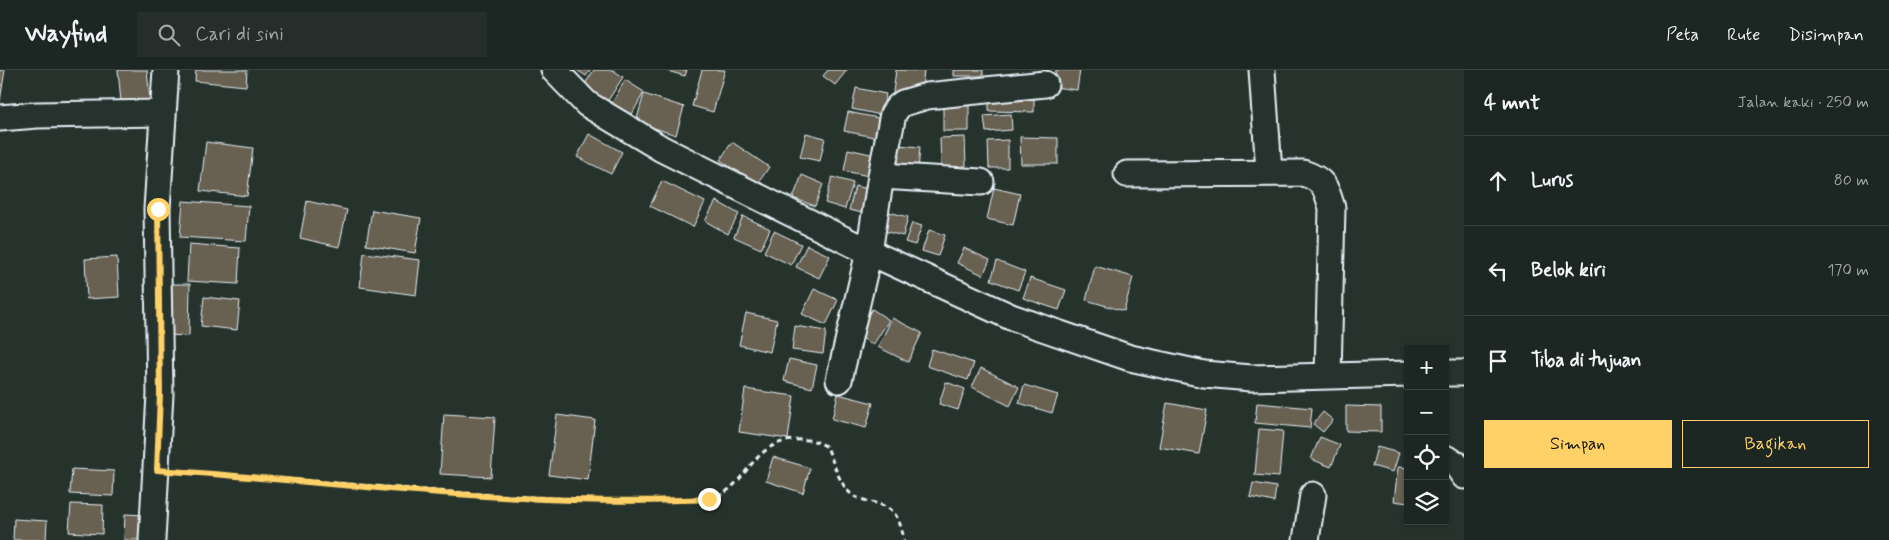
<!DOCTYPE html>
<html lang="id">
<head>
<meta charset="utf-8">
<style>
  body { margin:0; font-family:Mynerve,sans-serif; background:#252e2a; color:#f1f3f6 }
  .controls { position:absolute; right:15px; bottom:15px; display:grid; overflow:hidden; border-radius:0px; box-shadow:0 1px 4px #0004 }
  .controls button { width:45px; height:45px; display:grid; place-items:center; padding:0; border:0; border-bottom:1px solid #3a4340; background:#1c2622; color:#f1f3f6; font:25px sans-serif }
  .stop { position:absolute; width:15px; height:15px; margin:-11px; border:4px solid #ffd166; border-radius:50%; background:#fff }
  .stop.end { background:#ffd166; border-color:#fff; box-shadow:0 1px 5px #0008 }
  .list { margin:0; padding:0; list-style:none }
  h2 { display:flex; justify-content:space-between; align-items:center; height:65px; margin:0; padding:0 20px; font-size:21px }
  h2 small { font-size:16px; font-weight:400; color:#a0a5a5 }
  .list li { display:grid; grid-template-columns:32px 1fr auto; gap:15px; align-items:center; box-sizing:border-box; height:90px; padding:0 20px; border-top:1px solid #3a4340 }
  .list b { display:block; font-size:19px; white-space:nowrap }
  .list em { font-size:16px; font-style:normal; color:#a0a5a5 }
  .actions { display:flex; gap:10px; padding:15px 20px }
  .actions a { flex:1; padding:11px 0; border:1px solid #ffd166; border-radius:0px; text-align:center; font-size:18px; color:#ffd166 }
  .actions .main { background:#ffd166; color:#111 }
  .icon { flex:none; width:28px; height:28px; fill:none; stroke:currentColor; stroke-width:2; stroke-linecap:round; stroke-linejoin:round }
  .map { position:relative; flex:none; width:1464px; height:470px; overflow:hidden }
  header { display:flex; align-items:center; gap:30px; box-sizing:border-box; height:70px; padding:0 25px; background:#1c2622; border-bottom:1px solid #3a4340 }
  header strong { font-size:24px }
  nav { display:flex; gap:28px; margin-inline-start:auto; font-size:18px }
  .search { width:350px; height:45px; background:#252e2a; display:flex; align-items:center; gap:12px; box-sizing:border-box; padding:0 18px; border-radius:0px; color:#a0a5a5; font-size:19px }
  main { display:flex }
  aside { flex:1; background:#1c2622 }
  .map>svg:first-child { display:block }
  .building { fill:#686051; stroke:#e8f1f8 }
  .lines { fill:none; stroke-linecap:round; stroke-linejoin:round }
  .minor-casing { stroke:#e8f1f8; stroke-width:29 }
  .path { stroke:#e8f1f8; stroke-width:3; stroke-dasharray:5 4; stroke-linecap:butt }
  .minor { stroke:#26332d; stroke-width:25 }
  .route { stroke:#ffd166; stroke-width:6 }
</style>
</head>
<body>
<header>
<strong>Wayfind</strong>
<div class="search"><svg class="icon" aria-label="search" viewBox="0 0 24 24"><circle cx="10" cy="10" r="6"/><path d="M15 15l6 6"/></svg>Cari di sini</div>
<nav><a>Peta</a><a>Rute</a><a>Disimpan</a></nav>
</header>
<main>
<div class="map">
<svg width="1464" height="470" viewBox="0 0 1464 470">
  <rect width="100%" height="100%" fill="#26332d"/>
  <filter id="ink" filterUnits="userSpaceOnUse"><feTurbulence type="fractalNoise" baseFrequency=".02" numOctaves="2"/><feDisplacementMap in="SourceGraphic" scale="10" xChannelSelector="R" yChannelSelector="G"/><feConvolveMatrix kernelMatrix="1 2 1 2 8 2 1 2 1" color-interpolation-filters="sRGB"/></filter>
  <g filter="url(#ink)">
    <path class="building" d="M0 0H5L0 31Z
      M118 0H147L150 30 121 32Z
      M196 0H247L246 16 195 11Z
      M577 0H590L586 6Z
      M594 0H613L623 7 607 32 583 17Z
      M664 0H687L685 6Z
      M702 0H725L713 42 692 36Z
      M828 0H847L835 15 823 6Z
      M896 0 924 1 921 26 893 22Z
      M954 0H983V6H954Z
      M1056 0H1080L1077 20 1054 17Z
      M625 10 644 22 630 48 610 37Z
      M856 18 886 24 881 45 852 39Z
      M644 24 684 37 676 65 636 52Z
      M989 26 1034 27V42L989 41Z
      M943 34H969V61H943Z
      M848 42 883 49 879 68 844 61Z
      M1011 44 1012 60 986 62 984 46Z
      M806 63 825 68 820 91 800 87Z
      M589 64 622 82 611 104 577 87Z
      M965 67 966 96 941 98 940 68Z
      M1020 67 1058 68V94H1021Z
      M1008 70V98H989L988 71Z
      M206 72 253 78 247 126 200 121Z
      M732 72 769 97 757 115 720 90Z
      M887 74 920 77 918 101 885 99Z
      M848 79 879 86 874 107 844 101Z
      M802 105 823 114 815 136 793 128Z
      M832 107 853 113 845 139 825 133Z
      M662 111 705 132 693 157 650 136Z
      M855 116 873 120 867 144 849 140Z
      M994 118 1020 124 1013 155 987 149Z
      M183 131 249 136 246 171 180 167Z
      M307 131 347 140 339 177 300 168Z
      M716 131 739 144 728 164 705 151Z
      M372 140 421 148 415 183 366 175Z
      M889 142 908 147 903 166 884 161Z
      M743 146 770 159 761 179 734 167Z
      M912 153 922 156 915 175 905 172Z
      M929 160 945 165 938 186 922 181Z
      M774 161 801 174 791 195 764 182Z
      M189 174 240 178 238 214 187 211Z
      M807 175 830 186 819 208 796 197Z
      M964 178 990 190 983 205 957 193Z
      M364 183 420 190 416 225 360 217Z
      M117 187 119 227 87 229 85 189Z
      M997 191 1025 202 1018 220 991 210Z
      M1095 196 1133 207 1124 241 1086 230Z
      M1030 208 1066 220 1059 240 1023 228Z
      M165 214H190L189 266 165 265Z
      M814 219 838 230 826 255 802 244Z
      M204 227 240 231 237 260 201 256Z
      M872 239 889 250 873 275 856 264Z
      M746 243 777 250 770 282 739 275Z
      M892 248 922 263 908 292 878 277Z
      M795 256 826 261 823 284 792 280Z
      M932 279 974 293 968 310 927 296Z
      M789 289 817 295 812 318 784 311Z
      M981 298 1019 317 1010 336 972 317Z
      M946 312 965 319 958 340 939 334Z
      M1024 315 1058 325 1052 343 1019 333Z
      M745 319 794 326 788 369 739 362Z
      M838 324 873 333 866 358 832 349Z
      M1167 333 1207 340 1199 384 1159 377Z
      M1257 333 1312 338 1310 358 1255 353Z
      M1346 336 1381 337V362L1346 361Z
      M1323 342 1333 350 1323 362 1313 354Z
      M444 344 495 347 491 407 440 404Z
      M557 345 595 350 588 410 549 405Z
      M1259 359 1283 361 1279 407 1255 405Z
      M1320 367 1340 375 1331 397 1311 389Z
      M1377 377 1399 383 1393 402 1372 396Z
      M773 387 810 398 803 423 766 411Z
      M1398 397 1408 398V433L1394 431Z
      M72 399 114 401 113 426 70 424Z
      M1253 413 1276 417 1274 432 1250 427Z
      M71 434 103 435 102 464 69 462Z
      M125 444 145 445 144 470H124Z
      M14 449 47 451 46 470H13Z"/>
    <g class="lines">
      <defs>
        <path id="minor" d="M554 0 587 34 662 79 869 182 1011 247 1130 288 1204 304 1251 308 1408 304
          M1262 0 1269 102
          M0 48 37 45 163 43
          M1127 104 1303 103C1325 110 1326 118 1332 138L1328 306
          M881 106 981 112
          M1445 303H1464
          M839 310 869 182 881 106 893 44 898 37 903 33 927 26 1045 14
          M1445 388 1455 393 1464 406
          M152 470 160 324 157 139 166 0
          M1306 470 1313 425"/>
      </defs>
      <use href="#minor" class="minor-casing"/>
      <path class="path" d="M179 402C293 409 408 420 522 427 569 429 615 432 662 431 677 430 693 431 707 429 746 424 748 372 795 370 808 369 816 370 827 377 833 391 838 411 850 423 854 427 858 428 864 430 891 437 898 439 904 470"/>
      <use href="#minor" class="minor"/>
    </g>
  </g>
  <g class="lines" filter="url(#ink)">
    <path class="route" d="M158 139 160 324 157 400C340 412 526 438 709 429"/>
  </g>
</svg>
<div class="controls">
<button>+</button>
<button>−</button>
<button><svg class="icon" aria-label="locate" viewBox="0 0 24 24"><circle cx="12" cy="12" r="6"/><path d="M12 2v4M12 18v4M2 12h4M18 12h4"/></svg></button>
<button><svg class="icon" aria-label="layers" viewBox="0 0 24 24"><path d="M12 4l9 5-9 5-9-5zM3 14l9 5 9-5"/></svg></button>
</div>
<div class="stop" style="left:158px;top:139px"></div>
<div class="stop end" style="left:709px;top:429px"></div>
</div>
<aside>
<h2>4 mnt<small>Jalan kaki · 250 m</small></h2>
<ul class="list">
<li><svg class="icon" aria-label="ahead" viewBox="0 0 24 24"><path d="M12 20V5M6 11l6-6 6 6"/></svg><div><b>Lurus</b></div><em>80 m</em></li>
<li><svg class="icon" aria-label="left" viewBox="0 0 24 24"><path d="M17 20v-9H6M10 6l-5 5 5 5"/></svg><div><b>Belok kiri</b></div><em>170 m</em></li>
<li><svg class="icon" aria-label="arrive" viewBox="0 0 24 24"><path d="M6 21V4h12l-3 4 3 4H6"/></svg><div><b>Tiba di tujuan</b></div></li>
</ul>
<div class="actions"><a class="main">Simpan</a><a>Bagikan</a></div>
</aside>
</main>
</body>
</html>
